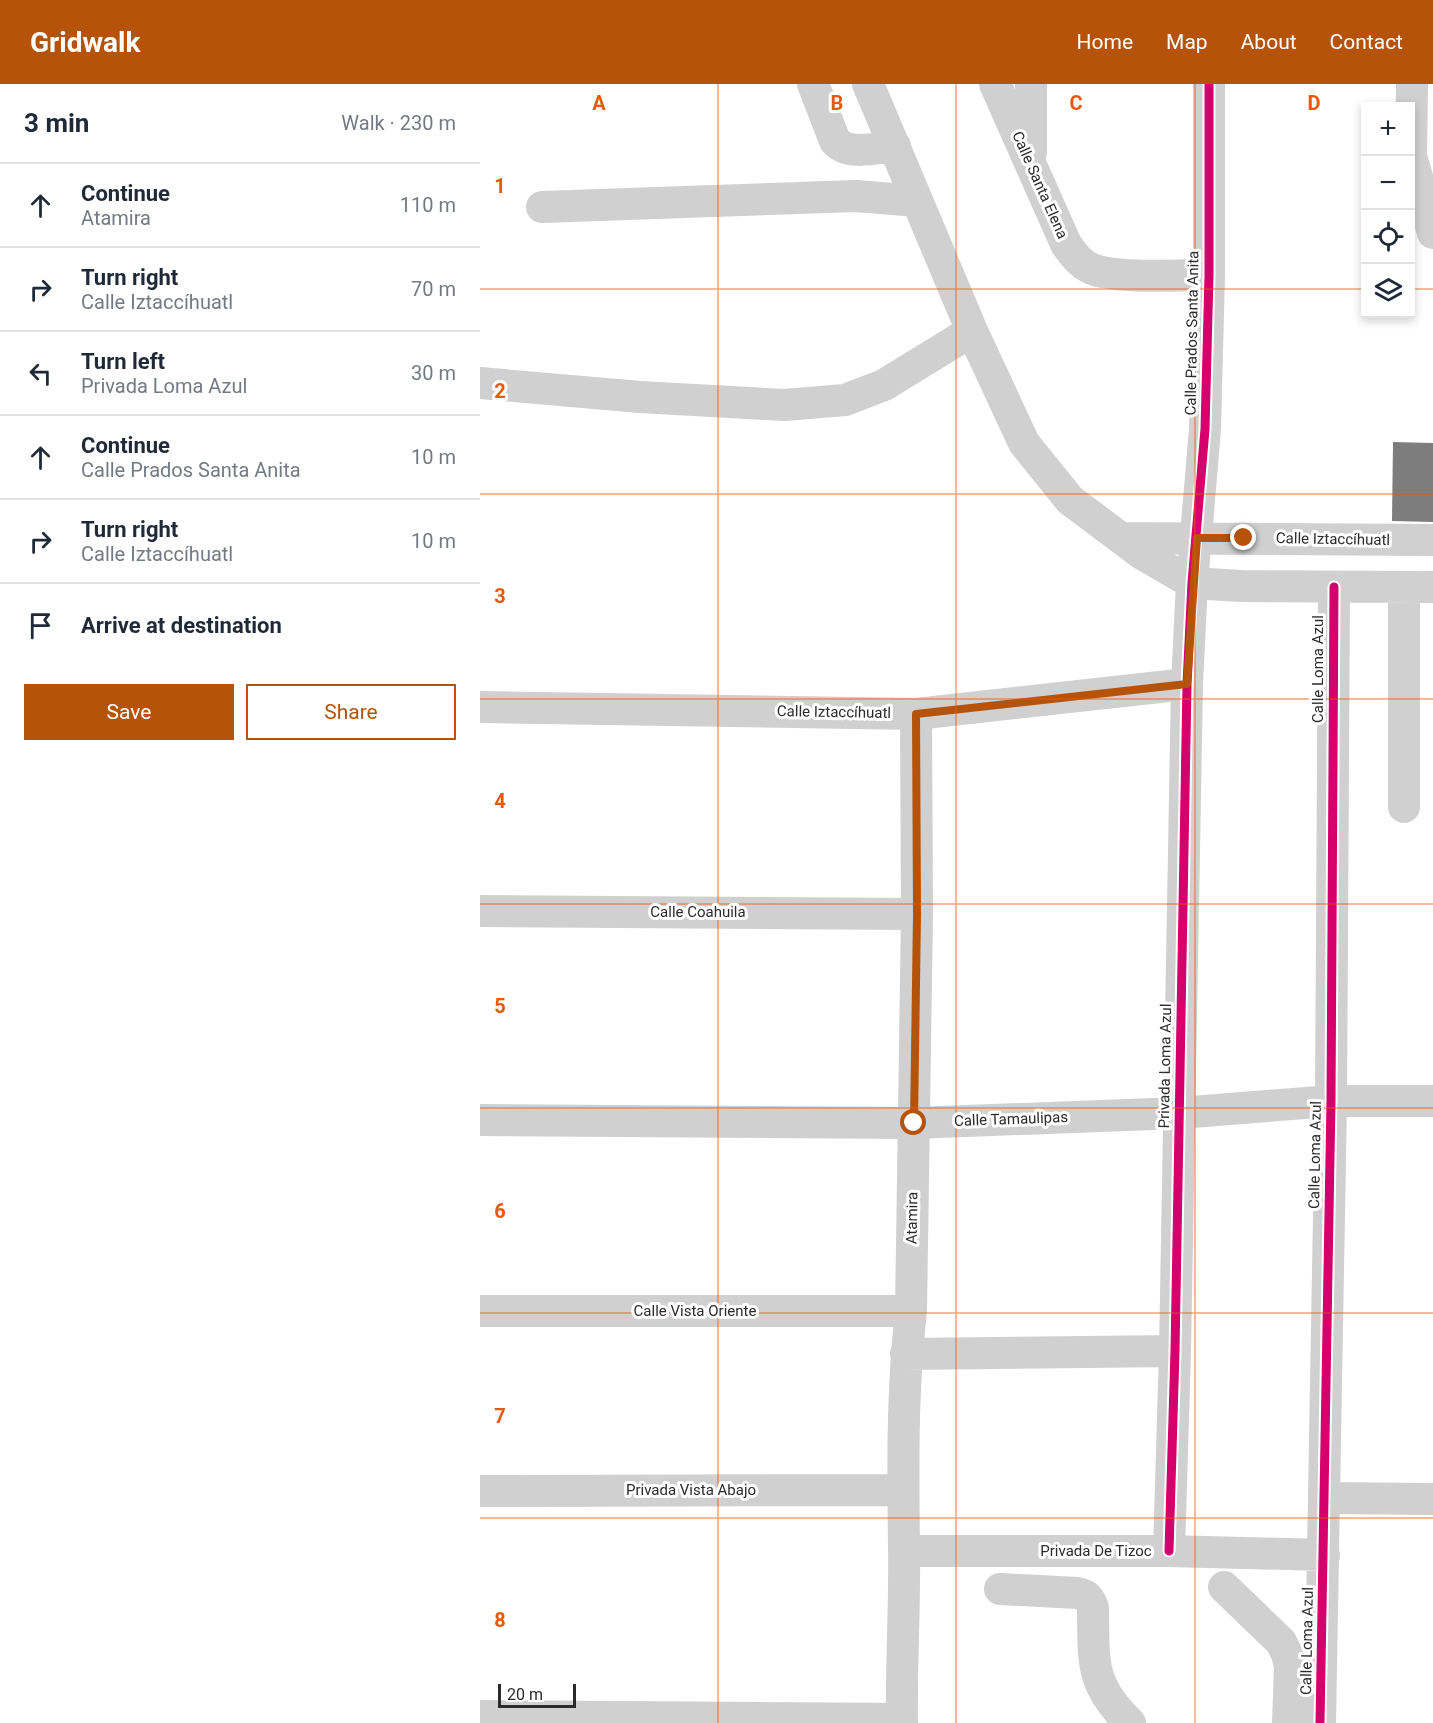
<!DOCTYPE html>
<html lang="en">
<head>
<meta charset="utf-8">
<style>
  body { margin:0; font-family:Roboto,sans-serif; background:#f2f2f3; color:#1f2937 }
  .controls { position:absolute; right:18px; top:18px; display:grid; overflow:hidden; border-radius:0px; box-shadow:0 3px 9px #0003 }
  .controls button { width:54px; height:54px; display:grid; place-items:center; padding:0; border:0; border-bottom:2px solid #e0e1e3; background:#fff; color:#1f2937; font:30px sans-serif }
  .scale { position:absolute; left:18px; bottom:15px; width:78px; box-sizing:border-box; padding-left:6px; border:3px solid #2b2b2b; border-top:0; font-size:16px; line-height:21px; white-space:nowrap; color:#2b2b2b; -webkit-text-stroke:4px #fff; paint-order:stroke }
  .stop { position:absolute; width:18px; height:18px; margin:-14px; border:4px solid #b45309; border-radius:50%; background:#fff }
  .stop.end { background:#b45309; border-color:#fff; box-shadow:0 2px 6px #0008 }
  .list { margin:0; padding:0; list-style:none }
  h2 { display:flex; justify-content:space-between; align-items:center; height:78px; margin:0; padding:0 24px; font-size:26px }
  h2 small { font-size:20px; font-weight:400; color:#747a83 }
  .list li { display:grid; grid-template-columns:39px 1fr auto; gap:18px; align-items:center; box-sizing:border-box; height:84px; padding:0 24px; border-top:2px solid #e0e1e3 }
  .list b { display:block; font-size:22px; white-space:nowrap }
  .list p { margin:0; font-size:20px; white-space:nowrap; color:#747a83 }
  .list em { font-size:20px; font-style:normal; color:#747a83 }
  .actions { display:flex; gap:12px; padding:18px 24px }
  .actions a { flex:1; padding:14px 0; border:2px solid #b45309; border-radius:0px; text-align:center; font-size:21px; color:#b45309 }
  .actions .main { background:#b45309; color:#fff }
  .icon { flex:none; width:33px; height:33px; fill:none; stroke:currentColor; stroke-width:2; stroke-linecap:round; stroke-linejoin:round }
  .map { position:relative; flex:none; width:953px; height:1639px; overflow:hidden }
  header { display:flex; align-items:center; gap:36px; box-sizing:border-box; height:84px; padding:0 30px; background:#b45309; color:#fff }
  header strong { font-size:28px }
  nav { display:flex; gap:33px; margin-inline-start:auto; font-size:21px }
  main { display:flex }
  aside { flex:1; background:#fff }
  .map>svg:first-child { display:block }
  .building { fill:#7d7d7d }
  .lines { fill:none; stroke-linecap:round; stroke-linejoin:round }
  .minor { stroke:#d0d0d0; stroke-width:32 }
  .cycleway-casing { stroke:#fff; stroke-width:13 }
  .cycleway { stroke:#d6006c; stroke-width:9 }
  .route { stroke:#b45309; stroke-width:8 }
  .grid { fill:none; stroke:#e8590c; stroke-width:1.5; stroke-opacity:0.55 }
  .labels { text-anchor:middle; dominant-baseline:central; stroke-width:6; stroke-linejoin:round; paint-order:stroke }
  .street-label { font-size:15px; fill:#2b2b2b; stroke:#fff }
  .grid-label { font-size:20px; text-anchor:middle; font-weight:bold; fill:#e8590c; stroke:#fff; stroke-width:6; stroke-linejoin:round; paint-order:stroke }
</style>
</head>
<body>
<header>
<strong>Gridwalk</strong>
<nav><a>Home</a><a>Map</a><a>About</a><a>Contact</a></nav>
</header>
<main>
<aside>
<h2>3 min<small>Walk · 230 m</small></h2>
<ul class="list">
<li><svg class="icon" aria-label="ahead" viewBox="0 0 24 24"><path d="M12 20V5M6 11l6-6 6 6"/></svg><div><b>Continue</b><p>Atamira</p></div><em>110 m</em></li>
<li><svg class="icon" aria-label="right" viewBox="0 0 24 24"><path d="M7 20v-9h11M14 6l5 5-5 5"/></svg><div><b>Turn right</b><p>Calle Iztaccíhuatl</p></div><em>70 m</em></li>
<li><svg class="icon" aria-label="left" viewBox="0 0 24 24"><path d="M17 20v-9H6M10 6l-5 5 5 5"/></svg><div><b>Turn left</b><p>Privada Loma Azul</p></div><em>30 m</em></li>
<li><svg class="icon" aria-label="ahead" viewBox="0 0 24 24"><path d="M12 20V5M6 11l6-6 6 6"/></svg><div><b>Continue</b><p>Calle Prados Santa Anita</p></div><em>10 m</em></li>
<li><svg class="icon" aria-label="right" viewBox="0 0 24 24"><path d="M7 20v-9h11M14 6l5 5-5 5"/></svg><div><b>Turn right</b><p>Calle Iztaccíhuatl</p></div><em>10 m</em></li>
<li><svg class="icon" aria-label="arrive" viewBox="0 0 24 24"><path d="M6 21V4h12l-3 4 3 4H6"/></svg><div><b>Arrive at destination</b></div></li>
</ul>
<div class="actions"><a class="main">Save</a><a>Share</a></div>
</aside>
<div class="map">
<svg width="953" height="1639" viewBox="0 0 953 1639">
  <rect width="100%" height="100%" fill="#fff"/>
  <path class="building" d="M913 358 953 359V438L912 437Z"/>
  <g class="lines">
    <path class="minor" d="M333 0 355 57C369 72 396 64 415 62
      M388 0 492 247 544 359 590 416 662 470 712 499 761 502 953 503
      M515 0 586 160C593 170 600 180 612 185 637 195 701 191 729 191
      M551 0V68
      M932 0 931 72 953 149
      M62 123 376 112 437 117
      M0 299 160 313 304 321 365 316 404 301 492 247
      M641 454 953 456
      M0 623 436 630 707 600
      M924 723V503
      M0 827 437 830
      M0 1036 434 1039 699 1029 851 1017H953
      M0 1227H431
      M426 1270 695 1267
      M0 1407 423 1406
      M845 1414 953 1415
      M424 1467H689L844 1471
      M689 1467 695 1267 707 600 712 499 725 345 729 191V0
      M744 1503 801 1558 807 1570 810 1582 808 1639
      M520 1505 597 1509C607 1511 610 1514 613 1524 614 1576 609 1600 650 1639
      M0 1632 422 1635
      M422 1639C421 1581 425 1523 424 1465 423 1386 422 1306 431 1227L437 830 436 630
      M840 1639 851 1017 854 503"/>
    <defs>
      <path id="cycleway" d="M689 1467 695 1267 707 600 712 499 725 345 729 191V0
        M840 1639 851 1017 854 503"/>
    </defs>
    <use href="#cycleway" class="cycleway-casing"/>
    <use href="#cycleway" class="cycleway"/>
  </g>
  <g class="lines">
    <path class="route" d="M434 1039 437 830 436 630 707 600 717 454H764"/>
  </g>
  <path class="grid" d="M238 0V1639M476 0V1639M715 0V1639M0 205H886M930 205H953M0 410H953M0 615H953M0 820H953M0 1024H953M0 1229H953M0 1434H953"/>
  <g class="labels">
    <g class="street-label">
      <text transform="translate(560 101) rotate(66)">Calle Santa Elena</text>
      <text transform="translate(712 249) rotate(-89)">Calle Prados Santa Anita</text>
      <text transform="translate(853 455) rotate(1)">Calle Iztaccíhuatl</text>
      <text transform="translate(838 585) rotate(-90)">Calle Loma Azul</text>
      <text transform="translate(354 628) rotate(1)">Calle Iztaccíhuatl</text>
      <text x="218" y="828">Calle Coahuila</text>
      <text transform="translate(685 982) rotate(-89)">Privada Loma Azul</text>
      <text transform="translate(531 1035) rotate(-2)">Calle Tamaulipas</text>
      <text transform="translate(835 1071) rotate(-89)">Calle Loma Azul</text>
      <text transform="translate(432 1134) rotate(-89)">Atamira</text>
      <text x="215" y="1227">Calle Vista Oriente</text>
      <text x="211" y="1406">Privada Vista Abajo</text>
      <text x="616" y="1467">Privada De Tizoc</text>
      <text transform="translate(827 1557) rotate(-89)">Calle Loma Azul</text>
    </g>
  </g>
  <g class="grid-label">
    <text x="119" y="26">A</text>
    <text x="357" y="26">B</text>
    <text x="596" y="26">C</text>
    <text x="834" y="26">D</text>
    <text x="20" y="109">1</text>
    <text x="20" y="314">2</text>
    <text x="20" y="519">3</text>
    <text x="20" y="724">4</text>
    <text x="20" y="929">5</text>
    <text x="20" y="1134">6</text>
    <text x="20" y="1339">7</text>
    <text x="20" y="1543">8</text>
  </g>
</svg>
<div class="controls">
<button>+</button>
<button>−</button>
<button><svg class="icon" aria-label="locate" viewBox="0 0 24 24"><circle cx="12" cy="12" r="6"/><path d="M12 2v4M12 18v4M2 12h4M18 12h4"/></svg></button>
<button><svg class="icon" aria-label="layers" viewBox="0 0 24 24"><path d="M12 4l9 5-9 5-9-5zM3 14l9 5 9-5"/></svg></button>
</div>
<div class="scale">20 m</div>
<div class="stop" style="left:434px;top:1039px"></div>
<div class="stop end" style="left:764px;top:454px"></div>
</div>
</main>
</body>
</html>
